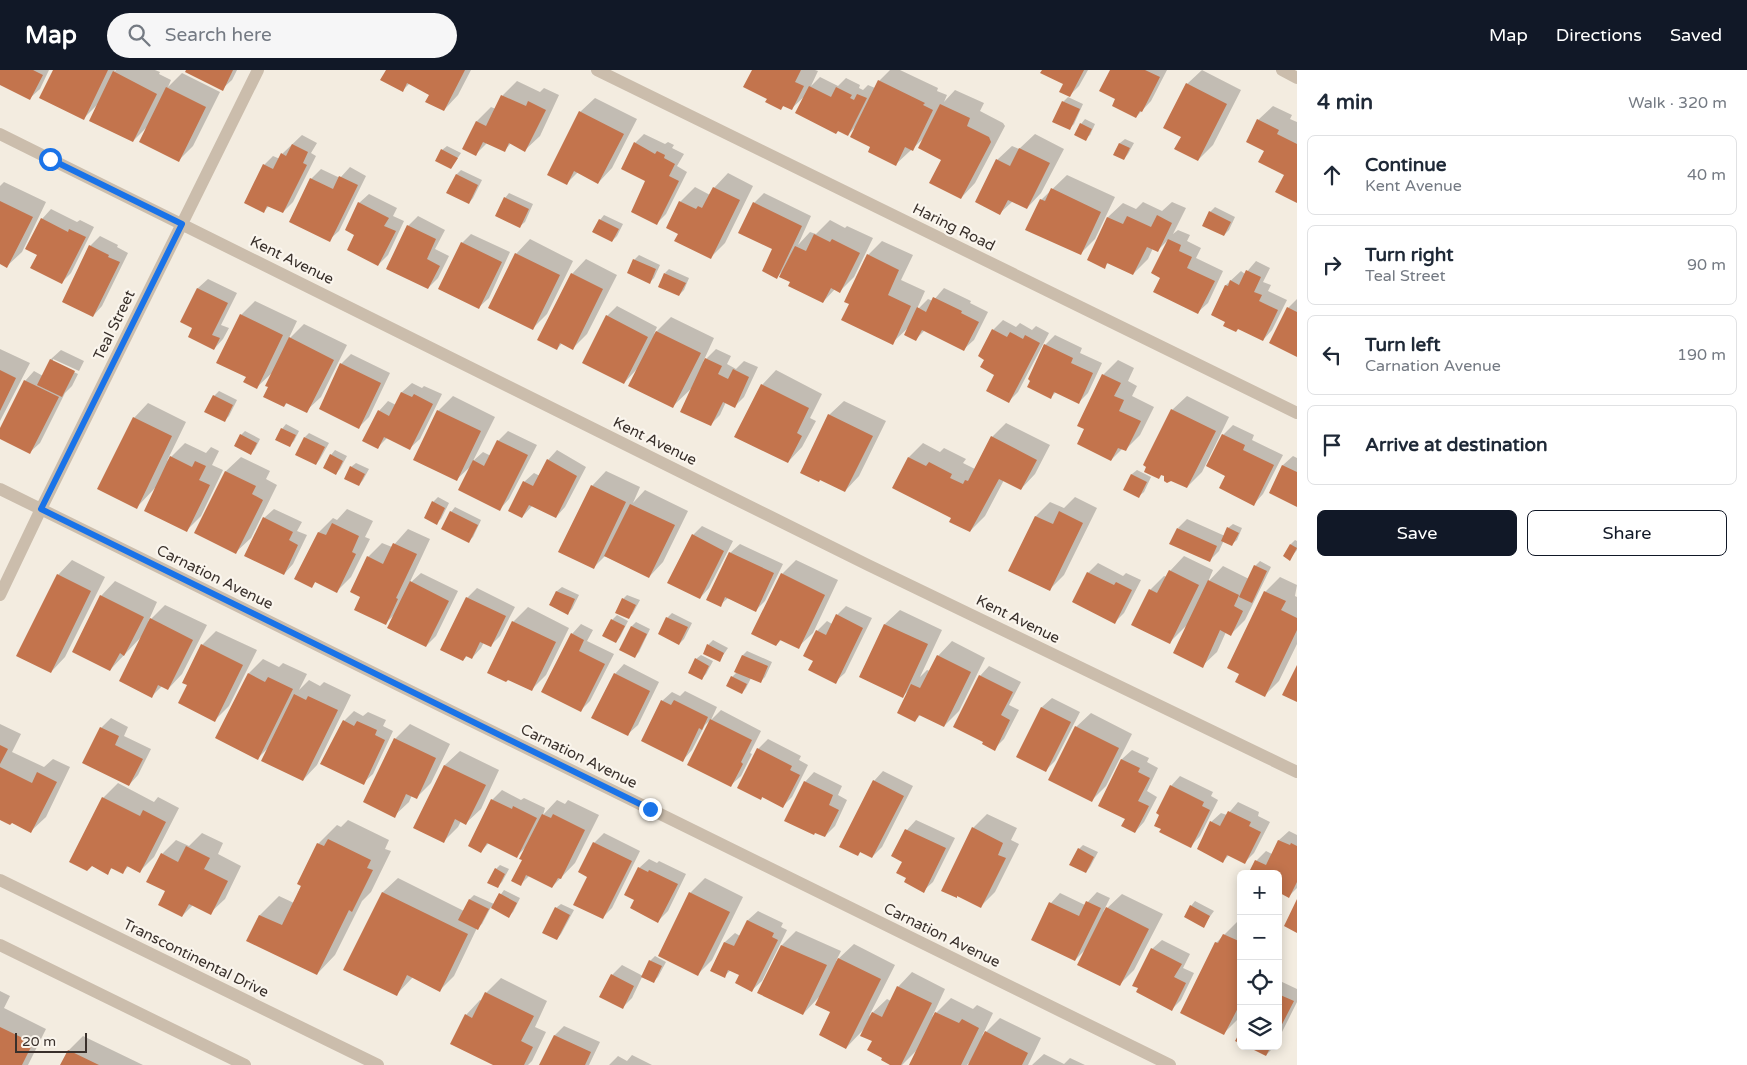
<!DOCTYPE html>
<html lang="en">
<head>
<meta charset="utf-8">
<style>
  body { margin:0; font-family:"Varela Round",sans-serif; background:#f6f6f7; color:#1f2937 }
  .controls { position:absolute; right:15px; bottom:15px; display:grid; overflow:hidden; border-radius:8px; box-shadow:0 2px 12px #0003 }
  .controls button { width:45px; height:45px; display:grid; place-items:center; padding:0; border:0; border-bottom:1px solid #e0e1e3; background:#fff; color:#1f2937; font:25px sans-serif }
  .scale { position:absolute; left:15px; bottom:12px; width:72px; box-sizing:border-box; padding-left:5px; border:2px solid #39302b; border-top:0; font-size:14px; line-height:18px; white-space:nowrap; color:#39302b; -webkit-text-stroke:4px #faf5ed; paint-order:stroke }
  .stop { position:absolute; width:15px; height:15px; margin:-11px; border:4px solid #1a73e8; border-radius:50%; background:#fff }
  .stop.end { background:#1a73e8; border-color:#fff; box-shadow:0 1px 5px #0008 }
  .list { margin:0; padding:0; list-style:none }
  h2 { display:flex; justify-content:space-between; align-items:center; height:65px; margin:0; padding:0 20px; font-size:21px }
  h2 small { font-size:16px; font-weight:400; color:#747a83 }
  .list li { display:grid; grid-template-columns:32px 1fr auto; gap:15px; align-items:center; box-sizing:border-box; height:80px; margin:0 10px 10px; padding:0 10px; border:1px solid #e0e1e3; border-radius:8px }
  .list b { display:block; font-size:19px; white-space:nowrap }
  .list p { margin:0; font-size:16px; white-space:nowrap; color:#747a83 }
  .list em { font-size:16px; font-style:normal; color:#747a83 }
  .actions { display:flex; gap:10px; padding:15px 20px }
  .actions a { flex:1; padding:11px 0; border:1px solid #111827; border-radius:8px; text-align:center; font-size:18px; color:#111827 }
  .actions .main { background:#111827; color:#fff }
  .icon { flex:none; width:28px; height:28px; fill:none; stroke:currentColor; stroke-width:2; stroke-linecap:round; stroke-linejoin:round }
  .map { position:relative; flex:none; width:1297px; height:995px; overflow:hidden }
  header { display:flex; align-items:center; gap:30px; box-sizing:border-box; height:70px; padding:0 25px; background:#111827; color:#fff }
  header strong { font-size:24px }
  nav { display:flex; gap:28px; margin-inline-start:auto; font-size:18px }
  .search { width:350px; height:45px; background:#f6f6f7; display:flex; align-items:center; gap:12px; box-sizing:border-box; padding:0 18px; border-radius:28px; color:#747a83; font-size:19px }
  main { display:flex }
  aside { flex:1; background:#fff }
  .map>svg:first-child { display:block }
  .shadow { fill:#0003 }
  .building { fill:#c3744d }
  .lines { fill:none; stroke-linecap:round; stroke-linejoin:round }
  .minor { stroke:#cbbdac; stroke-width:12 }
  .tertiary { stroke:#cbbdac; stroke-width:12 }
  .route { stroke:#1a73e8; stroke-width:6 }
  .labels { text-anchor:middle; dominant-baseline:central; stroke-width:4.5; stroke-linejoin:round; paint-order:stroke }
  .street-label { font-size:15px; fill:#39302b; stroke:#faf5ed }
</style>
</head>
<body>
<header>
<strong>Map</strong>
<div class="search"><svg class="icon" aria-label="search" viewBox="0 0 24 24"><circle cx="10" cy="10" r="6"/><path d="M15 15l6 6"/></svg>Search here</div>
<nav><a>Map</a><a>Directions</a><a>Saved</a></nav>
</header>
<main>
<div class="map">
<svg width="1297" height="995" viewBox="0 0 1297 995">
  <rect width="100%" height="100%" fill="#f3ece0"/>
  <path class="shadow" d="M0 0H49L40 19 30 28 0 14Z
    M54 0H115L114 2 116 0H155L160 2 159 4 171 10 168 17 182 3 220 22 193 76 179 90 148 56 133 71 98 34 83 49Z
    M188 0H237L232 10 222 19Z
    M387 0H471L458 25 444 40 430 24 410 13 403 20Z
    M753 0H815L818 1 811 16 820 7 838 16 846 8 860 15 859 18 863 20 868 15 875 18 879 11 890 0H900L938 18 937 21 947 25 944 32 955 20 984 33 980 41 1003 53 1005 56 975 113 961 128 943 89 923 69 896 94 872 76 857 55 848 65 806 25 791 39 784 35 781 38 769 28Z
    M1043 0H1088L1079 16 1068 27 1083 34 1074 54 1070 58 1063 32 1069 26 1065 14Z
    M1111 0H1167L1151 31 1136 47Z
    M1202 0 1241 20 1213 75 1198 90 1182 66 1187 14Z
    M517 11 540 22 544 18 559 25 540 66 525 80 511 73 505 80 488 72 476 84 464 78 477 51 491 37 496 39 503 25Z
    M595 28 637 49 612 98 598 113 578 102 566 114 580 42Z
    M1273 36 1292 45 1290 49 1297 52V132L1286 104 1265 80 1258 50Z
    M1085 49 1095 54 1090 65 1085 69 1081 54Z
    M644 64 665 74 668 72 674 75 672 78 684 84 677 96 687 102 666 144 657 153 646 111 635 73Z
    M1035 64 1064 79 1041 123 1027 138 1013 131 1000 143 997 90 1012 76 1019 79Z
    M302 65 317 73 311 83 316 86 293 132 283 142 270 135 264 141V95L273 86 280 89 282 84Z
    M1125 69 1134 73 1128 84 1124 89 1115 84 1120 73Z
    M447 76 461 83 451 98 442 80Z
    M350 97 366 106 339 161 329 170 290 151 311 109 321 99 340 108Z
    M461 100 482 110 473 128 469 133 448 123 457 104Z
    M728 103 753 116 725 173 711 187 679 163 680 132 695 117 710 125 714 118Z
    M1067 105 1115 127 1095 169 1080 184 1041 130Z
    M4 112 46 132 22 182 7 196 0 193V116Z
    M509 123 533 134 525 152 520 156 505 128Z
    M764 123 811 146 798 175 810 162 816 164 830 150 845 158 847 156 873 168 854 207 840 221 835 219 823 232 792 212 783 201 777 207 774 179 754 133Z
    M369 124 397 138 393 146 404 151 388 185 378 195 356 164 359 133Z
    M1143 132 1162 141 1172 132 1186 138 1173 164 1178 160 1190 165 1187 171 1201 178 1196 188 1223 201 1208 233 1198 242 1162 208 1167 171 1158 180 1153 178 1148 189 1133 204 1109 192 1104 197 1088 190 1108 147 1123 133 1136 139Z
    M1215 137 1235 147 1229 160 1224 165 1210 142Z
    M51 139 77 152 80 150 94 157 71 203 62 212 39 185 42 149Z
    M604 145 623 154 617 166 612 171 600 150Z
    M418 146 445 160 435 179 449 186 438 208 428 218 408 156Z
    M471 164 510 182 489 228 479 237 462 173Z
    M100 166 118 175 117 177 128 183 102 236 93 246 90 176Z
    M530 169 573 191 547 244 533 258 516 184Z
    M882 171 913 185 901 210 925 221 916 241 928 229 933 231 944 218 971 231 970 233 988 242 974 270 964 279 925 260 916 269 909 257 892 273 850 234 868 185Z
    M639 185 660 195 654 208 650 212 634 190Z
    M586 189 617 205 587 264 573 278 562 273 557 279 572 204Z
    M1256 191 1270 198 1263 212 1271 215 1268 221 1287 230 1272 260 1263 270 1212 245 1226 215 1241 201 1245 204Z
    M669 199 689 208 684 220 679 225 665 203Z
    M208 209 237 223 221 255 229 258 223 269 214 279 194 257 182 251 198 218Z
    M1297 229V286L1288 238Z
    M255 231 297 251 288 270 304 254 347 275 321 327 306 341 288 332 284 336 270 317 273 302 257 317 247 306 241 245Z
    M617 236 657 257 654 264 671 247 714 268 703 292 716 279 731 286 727 294 736 299 744 291 758 297 744 327 735 336 726 332 720 345 710 355 692 318 673 336 637 299 624 313 607 246Z
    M1003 250 1016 257 1020 253 1032 260 1036 256 1049 263 1018 322 1008 332 996 305 986 289 980 286 993 260Z
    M1055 265 1082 278 1080 283 1102 293 1088 323 1079 332 1056 322 1051 327 1045 275Z
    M0 279 30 293 0 351Z
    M61 280 84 291 79 301 53 289V292L78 304 72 316 65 323 40 373 30 382 0 368V361L25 311 34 301 43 306 51 289Z
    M351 284 390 303 369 347 359 357 341 294Z
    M1118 290 1134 298 1128 311 1137 316 1132 326 1154 337 1140 365 1125 380 1123 378 1111 390 1086 359 1103 305Z
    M776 300 822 324 810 348 816 351 802 377 788 392 762 315Z
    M412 313 422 318 424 316 442 324 420 369 410 378 388 367 378 377 379 341 388 331 396 335 402 322Z
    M219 321 237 330 229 346 224 351 214 326Z
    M453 326 495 347 473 391 483 382 491 386 498 371 508 361 537 375 509 429 500 439 471 396 456 410 438 341Z
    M1187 326 1229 347 1202 402 1187 417 1162 404 1159 408 1172 340Z
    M844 331 886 351 859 406 845 421 829 345Z
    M148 333 186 352 167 391 185 373 206 383 211 377 219 381 212 395 223 400 201 446 187 460 155 418 137 437 134 348Z
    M1006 353 1050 375 1035 404 1021 419 1004 410 985 446 970 461 953 447 894 417 909 387 923 373 940 382 944 378 966 389 963 393 975 399 992 367Z
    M286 354 299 361 294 371 289 376 282 359Z
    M1233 355 1254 365 1252 370 1283 385 1263 424 1254 434 1227 405 1223 365Z
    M245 361 260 369 255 379 251 383 241 365Z
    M309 363 329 373 320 389 316 394 305 367Z
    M335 380 347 386 340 399 336 403 331 385Z
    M557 380 586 397 565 437 556 447 533 435 522 447 524 412 534 403 540 406 548 390Z
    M1293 386 1297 388V435L1270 422 1283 395Z
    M241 387 270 401 266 409 277 415 251 468 236 482 196 463 226 401Z
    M356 393 369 399 363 410 359 415 351 397Z
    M1137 400 1151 407 1144 422 1139 426 1125 419 1132 404Z
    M606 401 640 417 633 433 645 420 688 441 663 492 649 507 605 486 593 498 592 416Z
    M438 427 449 433 441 449 436 453 425 448 433 432Z
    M1075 427 1097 438 1064 505 1049 520 1010 500 1036 446 1050 432 1064 438Z
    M455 437 481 450 473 467 469 471 451 442Z
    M274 439 302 452 297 461 307 465 293 494 284 504 264 448Z
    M347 439 373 451 365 467 370 469 351 507 337 521 316 511 312 516 319 462 333 448 337 450Z
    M1187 449 1225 466 1228 458 1233 454 1242 458 1237 470 1232 474 1224 470 1219 481 1209 491 1178 458Z
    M702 456 733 471 709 518 700 528 693 465Z
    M408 459 430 469 409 514 421 503 458 521 436 566 426 576 395 544 386 553 362 526 368 487 382 473 392 477Z
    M1295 470 1297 471V480L1290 489 1291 474Z
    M740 474 783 494 765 531 755 541 728 528 720 535 730 483Z
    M1184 486 1213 500 1208 512 1223 496 1249 509 1255 496 1260 491 1271 497 1245 550 1231 564 1226 562 1217 582 1202 596 1187 555 1170 572 1150 520 1164 506 1167 507 1170 501Z
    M72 490 105 507 65 587 51 602 58 505Z
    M796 490 838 510 813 563 798 577 782 569 776 575 782 504Z
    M1098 493 1123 506 1126 503 1141 510 1124 543 1115 552 1088 503Z
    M1280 507 1297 515 1295 526 1297 527V574L1279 611 1265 625V522Z
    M115 511 157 532 148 552 165 535 207 555 182 604 168 619 162 616 152 626 142 566 110 600 101 526Z
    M562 517 579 525 572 539 568 543 551 535 557 521Z
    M477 518 515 537 500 566 491 575 484 572 481 578 472 588 467 586 463 590 467 528Z
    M627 525 640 530 633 543 629 548 623 529Z
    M846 536 872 548 845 603 835 612 814 590 817 561 827 551 832 554 837 545Z
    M528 537 569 558 546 605 531 620 508 609 513 552Z
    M900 540 942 560 920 607 927 600 930 601 938 586 952 571 985 588 959 641 944 656 921 644 915 651 910 619 903 626 860 606 885 554Z
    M672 543 692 553 684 569 679 574 667 548Z
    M617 545 628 551 620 567 616 572 612 550Z
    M636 552 650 559 639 582 635 586 632 556Z
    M581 554 593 560 587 571 614 584 590 631 581 640 572 564Z
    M216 561 257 580 229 636 215 650 188 614 202 575Z
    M713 570 728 578 719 591 708 575Z
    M747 581 772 592 765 607 760 612 751 608 746 618 742 623 732 607 737 602 743 585Z
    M701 585 713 591 706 604 702 608 696 589Z
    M263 589 279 597 283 593 307 604 299 620 309 610 320 616 324 612 351 625 317 695 303 710 269 677 258 688 249 603Z
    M624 594 659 612 638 655 628 664 615 604Z
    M989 596 1021 612 1009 635 1019 640 1004 669 994 679 980 606Z
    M685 621 717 637 711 650 721 640 761 661 750 683 752 684 741 706 731 715 689 694 711 649 705 655 692 680 683 690 662 631 672 622 680 626Z
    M1052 628 1080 642 1055 691 1045 701 1018 687 1042 637Z
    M354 641 363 646 368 642 386 650 383 656 393 661 373 704 363 713 344 651Z
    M1091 643 1132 664 1106 716 1092 730 1076 657Z
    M111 648 128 657 124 666 151 679 138 705 129 715 101 658Z
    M0 654 21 664 12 682 44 697 53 689 70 697 46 747 31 761 12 752 0 749Z
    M410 654 450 674 431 713 417 727 412 725 409 732 394 746 395 669Z
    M768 669 801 686 799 690 808 695 792 727 783 736 763 726 761 729 758 679Z
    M1132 680 1149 688 1147 692 1158 698 1147 721 1157 727 1144 752 1135 762 1126 748 1100 735 1122 689Z
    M460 681 499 700 481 739 466 753 461 751 458 757 444 771 415 757 445 695Z
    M883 701 913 716 882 777 872 787 861 781 858 785 874 711Z
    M814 702 842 716 838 725 847 730 835 756 825 766 805 712Z
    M1180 706 1213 722 1211 726 1218 730 1200 766 1191 776 1171 716Z
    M118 713 154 732 158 727 179 738 154 787 140 801 129 796 122 802 113 797 107 803 91 795 103 728Z
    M502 720 521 730 524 728 545 738 543 745 557 730 565 734 568 730 599 745 575 793 552 817 530 805 521 814 526 777 517 786 489 773 481 781 492 730Z
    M1238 732 1259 742 1258 746 1270 752 1254 783 1245 792 1229 785 1223 791 1211 752 1221 743 1227 745Z
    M987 744 1017 758 1011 770 1019 774 995 822 981 836 958 825 956 827 973 758Z
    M348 750 389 770 385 779 391 781 371 822 362 831 335 885 317 904 248 871 260 845 279 826 294 833 318 774 337 755 341 757Z
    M916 750 955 768 933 812 923 821 908 808 904 791 907 760Z
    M1289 761 1297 765V818L1289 826 1278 804 1256 791 1266 781 1272 784 1279 770Z
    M202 763 223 773 218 784 241 796 225 829 210 843 193 835 182 846 167 820 162 784 176 770 189 776Z
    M604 763 640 781 612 838 603 847 589 806 580 802 594 773Z
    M1083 775 1098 782 1090 797 1086 802 1079 779Z
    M649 789 657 793 659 791 686 804 668 841 658 851 636 829 639 798Z
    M500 795 509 799 502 812 497 817 496 799Z
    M398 808 464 841 470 829 474 825 494 834 504 820 520 828 513 842 509 846 491 837 482 854 477 858 454 906 440 920 413 907 397 924 345 899 383 822Z
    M705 808 743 827 712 890 698 904 690 823Z
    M1097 822 1110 828 1103 842 1122 824 1163 844 1134 900 1120 914 1087 878 1075 890 1033 869 1051 833 1060 823 1085 835Z
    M1195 831 1214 841 1203 856 1191 836Z
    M561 834 574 840 561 864 557 869 556 838Z
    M758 841 783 853 781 857 787 860 762 911 752 920 741 905 731 900 724 906 711 900 725 872 735 863 740 866 748 850Z
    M1239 850 1241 851V944L1238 949 1224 963 1216 873Z
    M796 861 841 881 836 891 854 874 895 895 869 946 887 929 891 931 898 917 912 902 945 919 932 947 951 928 973 939 977 935 993 943 982 966 1000 948 1041 968 1028 995H969L971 991 967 995H910L918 979 902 995H893L884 987 864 959 846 978 832 942 819 927 803 944 782 875Z
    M1162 870 1190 884 1183 898 1194 903 1181 930 1172 939 1152 879Z
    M655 886 666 892 658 907 653 912 642 907 632 928 622 938 612 905 622 895 643 906 650 891Z
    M501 908 547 931 535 957 546 962 532 991 528 995H496L466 945 480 930 482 931 486 923Z
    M1278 910 1297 919V932L1278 970Z
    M0 921 10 926 4 938 46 959 28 995H0Z
    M564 956 600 972 589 995H540L555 965Z
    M83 966 143 995H61L69 980Z
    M1249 976H1275L1266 985Z
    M1044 984 1064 994 1070 988 1085 995H1032Z
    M632 985 652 995H609L618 986 627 991Z"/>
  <path class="building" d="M0 0H33L43 5 30 30 0 15Z
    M53 0H108L84 50 39 28Z
    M186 0H233L223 21 185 2Z
    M386 0H465L444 41 425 32 429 25 407 13 403 22 380 10Z
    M752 0H801L795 12 804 16 792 40 783 36 781 40 765 32 767 29 743 17Z
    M1042 0H1084L1070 27 1059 22 1063 14 1040 3Z
    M1110 0H1145L1160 7 1142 42 1140 41 1136 48 1112 36 1115 29 1099 21Z
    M113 1 157 24 133 72 89 51Z
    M878 10 925 33 923 35 933 40 913 81 905 77 896 96 868 82 870 77 850 67Z
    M1186 13 1227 34 1198 91 1174 79 1181 67 1163 58Z
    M809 16 831 27 836 17 852 25 850 28 854 30 857 24 867 28 848 66 838 61 836 64 795 43Z
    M166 17 206 37 179 92 139 72Z
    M501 25 526 36 528 31 546 40 525 82 509 73 505 82 483 72 476 86 462 79 476 51 486 56Z
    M1062 31 1080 39 1070 60 1052 52Z
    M940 34 970 48 967 56 989 67 991 72 961 129 929 113 941 90 918 78Z
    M579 41 624 64 598 114 574 101 567 115 547 105Z
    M1257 49 1279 60 1277 64 1297 74V133L1275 122 1284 105 1258 92 1264 81 1246 72Z
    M1080 53 1092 59 1086 71 1074 65Z
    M634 72 655 84 657 81 665 85 664 88 675 94 669 106 679 111 657 155 631 142 645 111 621 99Z
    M1119 73 1130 78 1124 90 1113 85Z
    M292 74 308 82 303 93 307 95 283 143 267 136 264 143 244 133 263 94 273 99 281 83 286 86Z
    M1019 78 1050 93 1027 139 1008 130 1000 145 975 132 996 89 1010 96Z
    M441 79 458 88 451 99 435 91Z
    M456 104 478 115 469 134 446 123Z
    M339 106 358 115 330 172 289 152 310 108 333 119Z
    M713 117 740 130 711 189 674 171 678 164 666 158 679 131 696 139 698 136 702 138Z
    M1051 118 1101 142 1081 185 1025 160 1040 129 1045 131Z
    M504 127 529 139 520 158 495 146Z
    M0 131 33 147 7 198 0 194Z
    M358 132 389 148 384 156 396 161 378 196 347 180 354 165 345 160Z
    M753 132 802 156 777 209 762 201 772 179 738 163Z
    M1209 141 1231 152 1224 166 1202 156Z
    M1157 145 1172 153 1158 182 1147 177 1133 205 1107 193 1105 199 1087 190 1107 147 1123 154 1127 146 1151 157Z
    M41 148 68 162 69 159 86 167 62 214 30 198 37 185 25 179Z
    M599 149 619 159 612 172 592 162Z
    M407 155 436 169 427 189 440 196 428 219 386 199Z
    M814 164 830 172 832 169 860 183 840 223 831 218 823 233 788 216 790 212 779 207 795 176 806 181Z
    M1168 169 1181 175 1179 181 1192 187 1187 198 1215 211 1198 244 1153 222 1160 208 1151 203Z
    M461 172 502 192 479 239 438 219Z
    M89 175 109 185 108 187 120 192 93 247 62 232Z
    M515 183 560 205 533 260 488 238Z
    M867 184 899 200 888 225 911 236 893 275 841 250 849 234 844 232Z
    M633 189 656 199 650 214 627 203Z
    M1246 200 1261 207 1254 222 1262 225 1259 231 1278 240 1263 271 1238 259 1236 262 1223 256 1225 252 1211 245 1225 215 1228 216 1230 210 1239 215Z
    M571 203 603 219 573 280 560 273 557 280 537 270Z
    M664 203 686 213 679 226 658 217Z
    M197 218 228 233 212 265 220 268 214 280 188 267 192 258 180 252Z
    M933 227 962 241 961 243 979 252 964 281 922 260 916 271 904 265 917 237 926 242Z
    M1287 237 1297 242V287L1269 273Z
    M240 244 283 265 257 319 243 312 246 307 216 293Z
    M606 245 648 267 624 314 582 293Z
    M992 259 1007 267 1010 262 1023 269 1025 265 1040 273 1009 333 986 321 994 305 980 297 984 290 978 286Z
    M656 261 701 283 673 338 628 316Z
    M289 267 334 290 307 343 286 333 284 337 263 327 268 317 265 316Z
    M1044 274 1073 288 1071 293 1093 303 1079 334 1054 322 1051 329 1027 317 1030 311 1028 309Z
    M705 288 722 296 718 304 728 309 733 299 749 307 735 338 723 332 711 356 680 342Z
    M50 289 75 301 62 327 37 315Z
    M340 293 381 313 359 359 319 339Z
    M0 300 16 308 0 341Z
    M1102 304 1121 313 1114 326 1124 330 1119 341 1141 351 1126 381 1118 378 1111 391 1077 374 1084 359 1077 356Z
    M24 310 59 327 30 384 0 369V358Z
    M761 314 809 338 797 363 802 366 788 393 734 367Z
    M401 322 412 327 414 324 433 334 410 380 384 367 378 379 362 371 378 340 389 346Z
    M213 325 233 335 225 352 204 342Z
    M1171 339 1216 361 1187 418 1171 411 1167 413 1164 411V406L1161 405 1159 409 1144 402 1146 397 1143 395Z
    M437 340 481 361 457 411 413 390Z
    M828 344 873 366 845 422 820 410 819 412 800 403Z
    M133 347 172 366 137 439 97 419Z
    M281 358 296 365 290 377 275 370Z
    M240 364 257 373 251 385 234 376Z
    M1222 364 1245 375 1243 380 1274 395 1254 436 1219 418 1225 406 1206 396Z
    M991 366 1037 390 1021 420 999 409 970 462 949 452 951 448 892 418 908 387 926 396 929 392 952 404 950 408 963 414 965 410 968 411Z
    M304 367 325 377 316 395 295 385Z
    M497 370 528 385 500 441 458 420 473 390 484 396Z
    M330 384 343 391 336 405 323 398Z
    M170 386 192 397 195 391 206 396 199 410 210 415 187 462 144 441Z
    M547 389 577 406 556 448 529 435 522 448 508 441 523 411 533 416Z
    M1282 395 1297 402V437L1269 423Z
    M350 396 365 404 359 416 344 409Z
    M225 401 256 416 252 424 263 430 236 484 194 463Z
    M1131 404 1147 412 1139 428 1123 420Z
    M591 415 626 432 594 499 558 482Z
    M432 431 445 438 437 455 424 448Z
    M630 434 675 455 649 508 604 486Z
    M450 441 478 455 469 473 441 459Z
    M1059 441 1083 453 1050 521 1008 501 1035 446 1053 454Z
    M263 447 293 462 289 470 298 475 284 505 244 486Z
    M332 453 359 466 352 482 356 484 337 523 315 512 312 518 294 509 318 462 326 465Z
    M1227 457 1239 463 1232 476 1221 471Z
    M1177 458 1217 476 1210 492 1169 474Z
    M692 464 724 481 700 529 667 513Z
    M393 473 417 484 396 528 398 529 386 555 354 540 360 527 350 522 367 486 383 494Z
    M1290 474 1297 478 1290 491 1283 486Z
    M729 482 774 503 756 542 725 527 721 537 706 530Z
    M1254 495 1267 501 1252 533 1239 527Z
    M1169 500 1199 515 1170 574 1131 555 1149 519 1157 523Z
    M1087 502 1114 515 1116 512 1132 520 1115 554 1072 532Z
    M781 503 825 525 799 579 780 570 776 576 751 564Z
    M57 504 91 521 51 603 16 586Z
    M1208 510 1239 525 1234 536 1243 541 1231 566 1220 560 1203 598 1173 583Z
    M410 511 449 531 426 577 387 558Z
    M556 521 575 529 568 545 549 535Z
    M1264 521 1286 531 1281 540 1297 548V560L1265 627 1235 612 1239 604 1227 598Z
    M100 525 144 547 124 586 120 583 110 601 72 582Z
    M466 527 506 546 491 577 480 572 472 589 466 586 463 591 440 580Z
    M622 528 636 535 629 549 615 543Z
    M836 544 863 558 836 614 808 600 813 591 803 586 816 560 826 565Z
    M666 547 688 557 679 575 658 564Z
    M150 548 193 570 168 620 158 615 152 628 119 611Z
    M611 549 625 556 616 573 602 566Z
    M512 551 556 572 532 621 508 610 506 612 487 603Z
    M884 554 928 574 903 628 859 607Z
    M631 556 647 564 635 588 619 580Z
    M571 563 584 570 579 581 605 594 581 642 541 622Z
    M201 574 243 595 215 652 178 633 187 615 182 613Z
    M707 574 724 583 720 592 703 584Z
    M742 585 768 596 761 613 734 602Z
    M937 585 971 602 944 657 919 645 915 652 897 643 911 614 920 618Z
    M695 588 709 596 702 610 688 603Z
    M1297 595V632L1282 625Z
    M248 603 265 612 268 607 293 619 258 690 215 668Z
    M614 603 650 621 628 666 591 648Z
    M979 605 1013 622 1001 645 1010 650 995 681 982 674 983 672 953 657Z
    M731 606 747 614 742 624 726 616Z
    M294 624 306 630 308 626 338 640 303 711 261 691Z
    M661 630 671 635 674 630 708 647 702 660 699 658 683 692 641 671Z
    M1041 637 1071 652 1046 702 1016 687Z
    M710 649 752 670 741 692 743 694 731 717 687 695Z
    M343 650 354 656 357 651 377 660 375 665 385 670 364 715 320 694Z
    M1075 656 1119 678 1092 732 1048 710Z
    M100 657 119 666 115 675 143 689 129 716 82 693Z
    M394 668 436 688 417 729 406 724 395 748 363 732Z
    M0 675 8 679 0 694Z
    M757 678 792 696 790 700 800 705 783 738 762 727 761 730 737 718Z
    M1121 689 1140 698 1138 702 1150 708 1138 731 1149 736 1135 763 1121 756 1125 749 1098 736Z
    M444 695 486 715 466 755 455 749 444 773 413 758Z
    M0 697 32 713 37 702 57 712 31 763 12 753 10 755 0 750Z
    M873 710 904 726 872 788 860 782 858 786 839 777Z
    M804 711 833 725 829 735 839 740 825 767 815 763 814 765 784 751Z
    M1170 715 1204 732 1202 736 1210 740 1191 778 1159 762 1161 759 1154 756 1159 745 1156 743Z
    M102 727 140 746 143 740 166 752 140 803 127 796 123 804 111 798 108 805 92 796 87 801 69 792Z
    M491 729 512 739 513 736 537 748 517 788 487 773 481 783 468 776Z
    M1228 741 1251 752 1249 756 1261 762 1245 794 1227 785 1223 793 1197 779 1210 751 1220 756Z
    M542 744 551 748 553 744 585 760 561 809 558 808 552 818 526 805 521 816 511 811 522 790 519 789Z
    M972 757 1003 773 998 785 1006 788 981 838 957 826V828L941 821Z
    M905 759 946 778 924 823 904 812 906 808 896 803 902 792 891 786Z
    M328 769 371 790 367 798 373 800 352 842 349 840 317 905 246 871 259 845 282 855 301 816 297 814 317 773 324 776Z
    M1278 770 1290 775 1291 773 1297 776V812L1289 828 1278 822V804H1248L1255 790 1266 795Z
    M593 772 632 791 603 849 573 835 587 807 578 802Z
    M186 776 210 788 204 799 228 811 211 845 189 834 182 847 158 835 165 821 146 812 161 783 178 792Z
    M1078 778 1094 787 1086 803 1069 795Z
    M638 797 648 802 649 800 678 814 658 853 630 838 634 830 624 825Z
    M495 798 505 804 498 818 487 813Z
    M382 822 468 864 440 922 407 905 397 926 343 900Z
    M689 822 730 842 698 906 658 886Z
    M499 823 517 833 509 848 491 838Z
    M469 829 489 839 478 860 458 850Z
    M1297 829V863L1284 856Z
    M1086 831 1101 838 1075 891 1031 870 1049 832 1079 846Z
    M1190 835 1210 846 1204 858 1184 847Z
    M555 837 570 845 557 870 542 863Z
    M1106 837 1149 859 1120 916 1077 895Z
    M747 850 774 863 772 867 778 870 752 922 735 913 739 905 728 900 725 908 710 901 724 872 734 876Z
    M1223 864 1241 872 1238 883 1241 884V932L1224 965 1180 943 1215 872 1218 873Z
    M781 875 827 895 803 945 757 923Z
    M1151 878 1182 894 1174 907 1186 913 1172 941 1136 922 1138 918 1132 916Z
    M838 888 881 909 846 979 819 965 830 942 815 935Z
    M649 890 662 896 654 913 641 907Z
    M611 904 634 916 623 939 599 927Z
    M897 916 932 933 901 995H890L881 990 882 988 867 980 872 971 860 966 872 942 882 947Z
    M485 922 534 946 521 971 533 977 524 995H493L450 974 465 944 472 948Z
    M1278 924 1294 931 1278 962Z
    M935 942 959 953 962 949 979 958 961 995H909Z
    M0 957 33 973 22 995H0Z
    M1241 960V974L1235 971Z
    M985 961 1028 983 1022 995H968Z
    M554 965 591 982 585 995H539Z
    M1246 976H1271L1266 986Z
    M68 980 99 995H60Z"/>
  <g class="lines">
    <path class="minor" d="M597 0 1297 343
      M1282 0 1297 8
      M0 64 868 495 1297 702
      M0 419 1170 995
      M0 525 41 439 258 0"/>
    <path class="tertiary" d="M0 810 378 995
      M0 875 245 995"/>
  </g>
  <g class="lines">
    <path class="route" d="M50 89 182 154 41 439 650 739"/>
  </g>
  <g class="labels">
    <g class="street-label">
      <text transform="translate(954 157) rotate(26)">Haring Road</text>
      <text transform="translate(292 190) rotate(26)">Kent Avenue</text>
      <text transform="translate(114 255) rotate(-64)">Teal Street</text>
      <text transform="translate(655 371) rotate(26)">Kent Avenue</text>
      <text transform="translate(215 507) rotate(26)">Carnation Avenue</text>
      <text transform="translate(1018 549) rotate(26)">Kent Avenue</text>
      <text transform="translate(579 686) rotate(26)">Carnation Avenue</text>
      <text transform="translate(942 865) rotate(26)">Carnation Avenue</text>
      <text transform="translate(196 888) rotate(26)">Transcontinental Drive</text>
    </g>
  </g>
</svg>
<div class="controls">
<button>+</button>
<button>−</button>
<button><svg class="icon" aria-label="locate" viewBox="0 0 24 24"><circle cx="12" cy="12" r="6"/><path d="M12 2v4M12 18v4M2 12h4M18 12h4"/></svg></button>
<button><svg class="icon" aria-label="layers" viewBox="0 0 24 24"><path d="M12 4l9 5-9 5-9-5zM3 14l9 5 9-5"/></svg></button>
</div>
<div class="scale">20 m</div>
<div class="stop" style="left:50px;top:89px"></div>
<div class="stop end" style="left:650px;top:739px"></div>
</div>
<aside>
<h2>4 min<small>Walk · 320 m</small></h2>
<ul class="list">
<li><svg class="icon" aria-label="ahead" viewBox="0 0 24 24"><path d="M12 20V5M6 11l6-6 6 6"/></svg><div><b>Continue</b><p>Kent Avenue</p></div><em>40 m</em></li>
<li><svg class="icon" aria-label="right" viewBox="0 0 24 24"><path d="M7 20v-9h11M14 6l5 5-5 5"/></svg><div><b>Turn right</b><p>Teal Street</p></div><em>90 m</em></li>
<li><svg class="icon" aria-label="left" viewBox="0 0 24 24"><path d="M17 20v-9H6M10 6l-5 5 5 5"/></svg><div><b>Turn left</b><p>Carnation Avenue</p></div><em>190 m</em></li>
<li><svg class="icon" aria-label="arrive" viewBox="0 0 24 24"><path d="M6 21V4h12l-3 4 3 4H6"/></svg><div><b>Arrive at destination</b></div></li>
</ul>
<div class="actions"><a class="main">Save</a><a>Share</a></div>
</aside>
</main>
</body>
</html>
